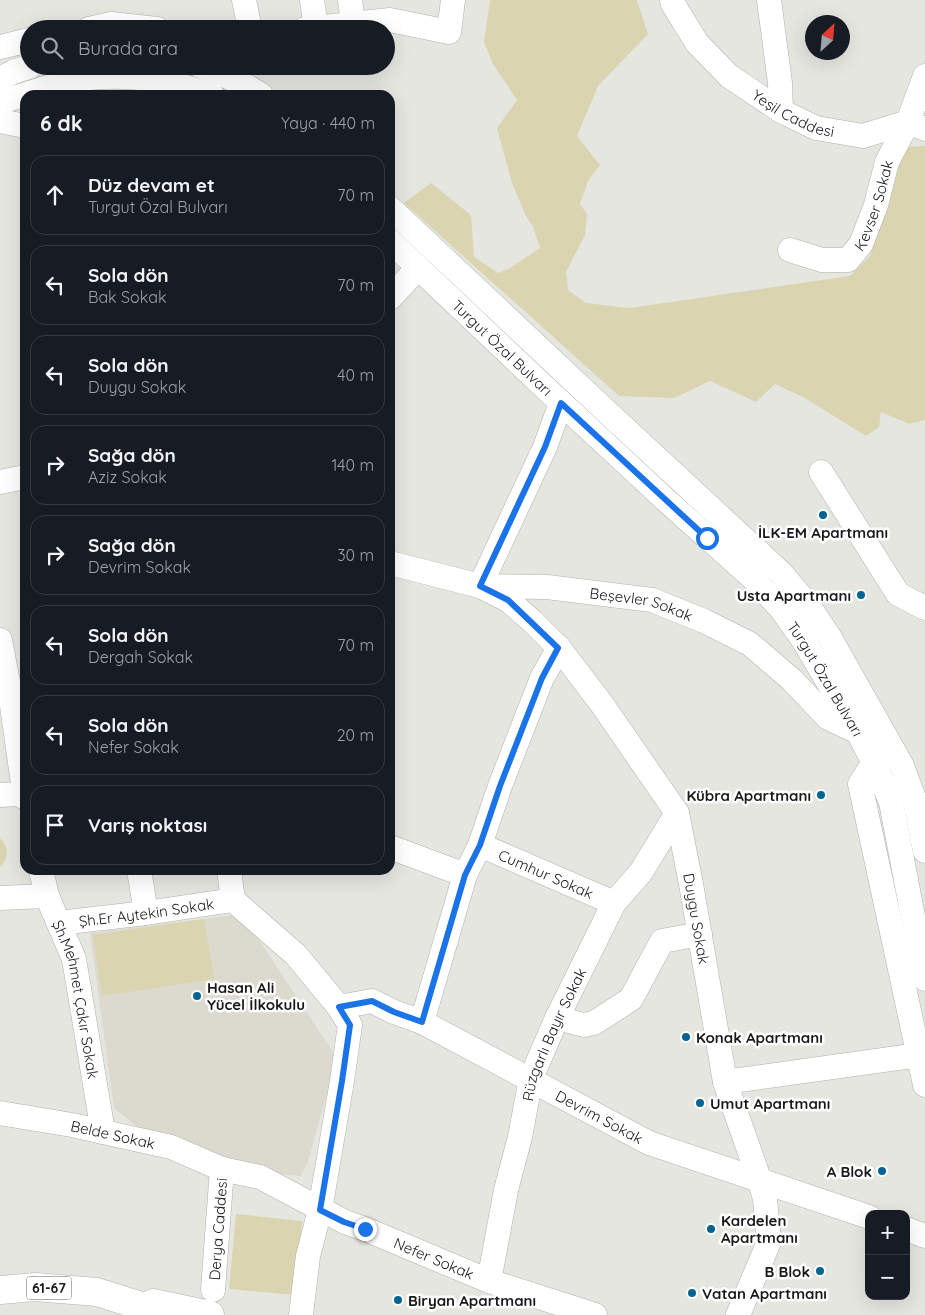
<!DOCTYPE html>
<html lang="tr">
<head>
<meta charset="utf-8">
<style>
  body { margin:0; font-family:Quicksand,sans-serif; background:#20242c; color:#f1f3f6 }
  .controls { position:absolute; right:15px; bottom:15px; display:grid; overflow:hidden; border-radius:10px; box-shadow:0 5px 20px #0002 }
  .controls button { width:45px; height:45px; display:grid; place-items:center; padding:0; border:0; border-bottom:1px solid #363941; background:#171b24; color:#f1f3f6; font:25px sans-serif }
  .compass { position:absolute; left:805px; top:15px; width:45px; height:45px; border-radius:50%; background:#171b24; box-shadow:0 5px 20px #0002; rotate:26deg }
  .stop { position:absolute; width:15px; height:15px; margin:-11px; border:4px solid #1a73e8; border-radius:50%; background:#fff }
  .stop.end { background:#1a73e8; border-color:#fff; box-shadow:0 1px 5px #0008 }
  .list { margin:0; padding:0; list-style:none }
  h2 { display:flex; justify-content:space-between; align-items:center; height:65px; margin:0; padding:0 20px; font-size:21px }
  h2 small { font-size:16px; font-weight:400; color:#9ea1a6 }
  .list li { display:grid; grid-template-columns:32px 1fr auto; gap:15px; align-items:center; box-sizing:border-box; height:80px; margin:0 10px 10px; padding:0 10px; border:1px solid #363941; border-radius:15px }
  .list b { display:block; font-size:19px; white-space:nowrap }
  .list p { margin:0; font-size:16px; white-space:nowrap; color:#9ea1a6 }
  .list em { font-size:16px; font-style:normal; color:#9ea1a6 }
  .icon { flex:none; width:28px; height:28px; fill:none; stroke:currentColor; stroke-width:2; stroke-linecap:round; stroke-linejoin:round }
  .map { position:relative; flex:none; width:925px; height:1315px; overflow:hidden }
  .search { position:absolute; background:#171b24; box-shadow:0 5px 20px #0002; left:20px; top:20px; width:375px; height:55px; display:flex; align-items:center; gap:12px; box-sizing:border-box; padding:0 18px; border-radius:28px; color:#9ea1a6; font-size:19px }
  .panel { position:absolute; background:#171b24; box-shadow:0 5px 20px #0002; left:20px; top:90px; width:375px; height:785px; border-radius:15px }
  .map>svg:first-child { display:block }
  .built { fill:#dcdace }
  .green { fill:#dad4b1 }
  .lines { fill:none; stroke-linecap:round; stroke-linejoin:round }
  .minor-casing { stroke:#b1b1ac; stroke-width:25 }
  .major-casing { stroke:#b1b1ac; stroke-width:29 }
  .minor { stroke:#fff; stroke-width:24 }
  .major { stroke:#fff; stroke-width:28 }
  .route { stroke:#1a73e8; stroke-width:6 }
  .poi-dot { fill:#036493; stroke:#fff; stroke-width:2 }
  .labels { text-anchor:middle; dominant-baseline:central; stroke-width:5; stroke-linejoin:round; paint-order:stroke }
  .shield { fill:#fff; stroke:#5f5f5d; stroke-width:1 }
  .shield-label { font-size:14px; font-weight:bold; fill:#1a1a18 }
  .street-label { font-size:15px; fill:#1a1a18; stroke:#fff }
  .poi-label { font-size:15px; font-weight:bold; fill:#1a1a18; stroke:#fff; text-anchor:start }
</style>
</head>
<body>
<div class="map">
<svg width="925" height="1315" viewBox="0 0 925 1315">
  <rect width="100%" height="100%" fill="#e6e6e1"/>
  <path class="built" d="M242 914 337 1058 307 1165 300 1176 274 1174 223 1159 187 1144 137 1127 114 1108 90 933Z"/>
  <path class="green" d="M490 0H637L648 34 598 86 577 136 600 165 588 181 580 204 587 214 585 235 566 272 568 290 586 303 629 308 850 276 871 255 873 237 903 147 925 146V420L909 424 881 412 879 427 866 436 803 397 775 384 756 402 710 381 674 398 619 396 404 203 431 183 471 215 474 257 498 273 510 268 540 248 533 227 525 214 512 183 497 128 517 100 493 64 484 42Z
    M0 838C9 846 9 858 0 867Z
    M204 919 214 979 102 996 93 935Z
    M236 1214 302 1221 295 1295 229 1289Z"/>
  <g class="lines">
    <defs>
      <g id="minor">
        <path d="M244 0 250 29"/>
        <path d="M312 0 316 27"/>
        <path d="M350 0 353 23"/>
        <path id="s1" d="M672 0 673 4 697 43 729 76 781 111 816 128 863 136 908 122 925 76"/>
        <path d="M769 0 780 83 781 111"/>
        <path d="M89 29 111 24 157 29"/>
        <path d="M305 29 390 20 449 32 453 0"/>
        <path d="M0 47 29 40"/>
        <path d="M200 66C222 74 242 82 261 95"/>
        <path d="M0 79 13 72 31 66"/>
        <path d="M0 102C23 96 47 86 71 81 119 71 166 79 212 95"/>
        <path d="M0 121 25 126"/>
        <path d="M390 208 607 412 781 573 808 605 830 638 902 766 915 801 925 851"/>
        <path id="s2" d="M390 241 540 383 668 502 753 578 782 610 802 638 858 732 877 769 891 802 925 979"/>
        <path id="s3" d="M790 250 822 260H848L861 244 876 205 887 162 908 122 925 129"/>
        <path d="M390 298 418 268"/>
        <path id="s4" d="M561 403 545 447 480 586 508 600 532 621 559 648 601 703 677 813 691 884 725 1082 760 1181 765 1199 769 1242 738 1315"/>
        <path d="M821 472 898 594 925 608"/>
        <path d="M0 482 25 477"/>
        <path id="s5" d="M390 563 480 586 547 587 652 600 704 621 750 644 792 680 828 718 858 732"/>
        <path d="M0 640 11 698 25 798"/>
        <path d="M874 762 860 784 925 1085"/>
        <path d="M0 795 24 794"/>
        <path id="s6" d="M480 845 614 903"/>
        <path d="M390 847 465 875"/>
        <path id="s7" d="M41 870 47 896 74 959 103 1132"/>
        <path d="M139 870 146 913"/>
        <path d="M229 870 233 900 296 955 339 1007 350 1025 342 1081 320 1210 308 1256 301 1315"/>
        <path d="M0 898 47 896"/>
        <path id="s8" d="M59 923 146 913 233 900"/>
        <path id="s9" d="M339 1007 372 1001 394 1012 422 1022 649 1143 869 1217"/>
        <path d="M557 1018 584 1025 594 1023 631 999 662 941 700 934"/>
        <path d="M422 1022 465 875 480 845 500 786 542 678 559 648"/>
        <path d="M725 1082 919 1055"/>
        <path id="s10" d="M0 1113 72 1125 171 1147 222 1169 260 1177 345 1222 365 1229 489 1281 595 1315"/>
        <path d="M906 1229 925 1236"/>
        <path id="s11" d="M489 1281 506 1190 520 1137 531 1078 557 1018 614 903 641 872 677 813"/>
        <path id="s12" d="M213 1290 222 1169"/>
      </g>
      <path id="major" d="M0 1290 35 1287 97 1292 170 1315
        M153 1303 210 1315"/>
    </defs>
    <use href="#minor" class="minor-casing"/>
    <use href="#major" class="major-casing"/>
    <use href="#minor" class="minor"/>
    <use href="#major" class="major"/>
  </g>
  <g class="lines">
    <path class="route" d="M365 1229 344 1222 320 1210 342 1081 350 1025 339 1007 372 1001 394 1012 422 1022 465 875 480 845 500 786 542 678 558 648 508 600 480 586 545 447 561 403 707 538"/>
  </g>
  <g class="poi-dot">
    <circle cx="823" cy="515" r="5"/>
    <circle cx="861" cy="595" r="5"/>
    <circle cx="821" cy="795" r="5"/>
    <circle cx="197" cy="996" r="5"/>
    <circle cx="686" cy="1037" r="5"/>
    <circle cx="700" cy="1103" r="5"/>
    <circle cx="882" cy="1171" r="5"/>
    <circle cx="711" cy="1229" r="5"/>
    <circle cx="820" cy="1271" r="5"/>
    <circle cx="692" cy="1293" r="5"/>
    <circle cx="398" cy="1300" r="5"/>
  </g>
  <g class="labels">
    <rect class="shield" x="26.5" y="1276.5" width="45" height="23" rx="4"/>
    <g class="shield-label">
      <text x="49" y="1288">61-67</text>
    </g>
    <g class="street-label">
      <text stroke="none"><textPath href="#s1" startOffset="171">Yeşil Caddesi</textPath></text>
      <text stroke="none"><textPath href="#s3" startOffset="121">Kevser Sokak</textPath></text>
      <text stroke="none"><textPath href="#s2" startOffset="155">Turgut Özal Bulvarı</textPath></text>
      <text stroke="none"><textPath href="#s5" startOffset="256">Beşevler Sokak</textPath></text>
      <text stroke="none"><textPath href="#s2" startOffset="620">Turgut Özal Bulvarı</textPath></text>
      <text stroke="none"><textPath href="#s6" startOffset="72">Cumhur Sokak</textPath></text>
      <text stroke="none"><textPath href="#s8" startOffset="88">Şh.Er Aytekin Sokak</textPath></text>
      <text stroke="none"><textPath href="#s4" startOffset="612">Duygu Sokak</textPath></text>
      <text stroke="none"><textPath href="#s7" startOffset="135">Şh.Mehmet Çakır Sokak</textPath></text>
      <text stroke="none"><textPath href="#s11" startOffset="256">Rüzgarlı Bayır Sokak</textPath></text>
      <text stroke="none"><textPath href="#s9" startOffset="289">Devrim Sokak</textPath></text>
      <text stroke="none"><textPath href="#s10" startOffset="115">Belde Sokak</textPath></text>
      <text stroke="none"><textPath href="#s12" startOffset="61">Derya Caddesi</textPath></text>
      <text stroke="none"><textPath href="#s10" startOffset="461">Nefer Sokak</textPath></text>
    </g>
    <g class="poi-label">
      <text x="823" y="532" text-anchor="middle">İLK-EM Apartmanı</text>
      <text x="851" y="595" text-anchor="end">Usta Apartmanı</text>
      <text x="811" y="795" text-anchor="end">Kübra Apartmanı</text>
      <text x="207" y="987">Hasan Ali<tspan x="207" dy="17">Yücel İlkokulu</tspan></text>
      <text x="696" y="1037">Konak Apartmanı</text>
      <text x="710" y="1103">Umut Apartmanı</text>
      <text x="872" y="1171" text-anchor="end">A Blok</text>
      <text x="721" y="1220">Kardelen<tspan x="721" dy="17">Apartmanı</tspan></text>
      <text x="810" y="1271" text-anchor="end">B Blok</text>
      <text x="702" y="1293">Vatan Apartmanı</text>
      <text x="408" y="1300">Biryan Apartmanı</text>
    </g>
  </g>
</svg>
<div class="controls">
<button>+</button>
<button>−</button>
</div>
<svg class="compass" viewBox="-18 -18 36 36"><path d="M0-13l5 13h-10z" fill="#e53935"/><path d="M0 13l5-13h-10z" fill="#9ea1a6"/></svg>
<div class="stop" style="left:707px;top:538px"></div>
<div class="stop end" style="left:365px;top:1229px"></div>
<div class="search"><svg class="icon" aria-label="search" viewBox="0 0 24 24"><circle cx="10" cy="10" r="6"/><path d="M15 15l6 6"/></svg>Burada ara</div>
<section class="panel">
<h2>6 dk<small>Yaya · 440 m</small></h2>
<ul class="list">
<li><svg class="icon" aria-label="ahead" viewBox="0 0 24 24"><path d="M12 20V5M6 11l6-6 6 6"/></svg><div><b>Düz devam et</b><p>Turgut Özal Bulvarı</p></div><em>70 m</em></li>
<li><svg class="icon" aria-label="left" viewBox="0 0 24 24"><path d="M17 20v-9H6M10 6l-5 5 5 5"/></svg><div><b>Sola dön</b><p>Bak Sokak</p></div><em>70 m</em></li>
<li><svg class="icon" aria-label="left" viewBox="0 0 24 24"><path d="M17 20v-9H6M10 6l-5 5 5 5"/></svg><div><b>Sola dön</b><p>Duygu Sokak</p></div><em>40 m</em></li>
<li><svg class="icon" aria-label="right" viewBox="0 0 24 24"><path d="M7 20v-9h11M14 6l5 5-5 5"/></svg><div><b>Sağa dön</b><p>Aziz Sokak</p></div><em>140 m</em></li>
<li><svg class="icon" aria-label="right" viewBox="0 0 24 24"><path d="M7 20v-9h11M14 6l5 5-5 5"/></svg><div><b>Sağa dön</b><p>Devrim Sokak</p></div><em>30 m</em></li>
<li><svg class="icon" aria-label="left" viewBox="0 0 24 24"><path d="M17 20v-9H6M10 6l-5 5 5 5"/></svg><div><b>Sola dön</b><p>Dergah Sokak</p></div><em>70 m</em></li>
<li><svg class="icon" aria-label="left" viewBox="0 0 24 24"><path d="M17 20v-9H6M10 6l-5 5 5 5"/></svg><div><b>Sola dön</b><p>Nefer Sokak</p></div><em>20 m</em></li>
<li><svg class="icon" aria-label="arrive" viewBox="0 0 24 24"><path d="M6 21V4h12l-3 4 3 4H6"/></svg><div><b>Varış noktası</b></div></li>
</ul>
</section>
</div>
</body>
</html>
